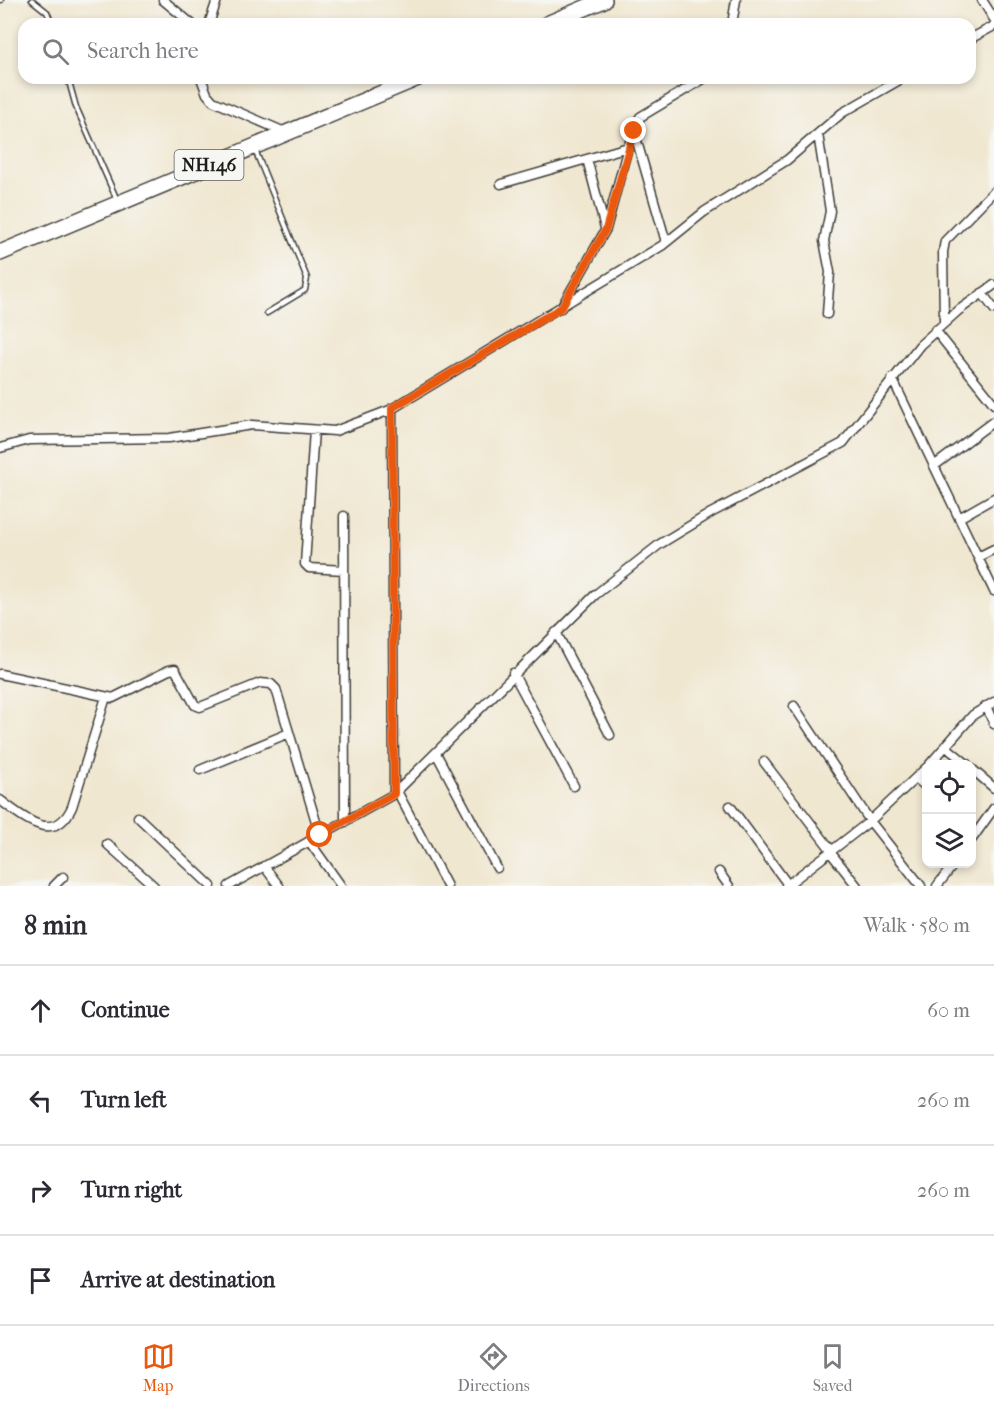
<!DOCTYPE html>
<html lang="en">
<head>
<meta charset="utf-8">
<style>
  body { margin:0; font-family:"IM FELL French Canon",serif; background:#f2f2f3; color:#2b2b33 }
  .controls { position:absolute; right:18px; bottom:18px; display:grid; overflow:hidden; border-radius:12px; box-shadow:0 3px 9px #0003 }
  .controls button { width:54px; height:54px; display:grid; place-items:center; padding:0; border:0; border-bottom:2px solid #e1e1e2; background:#fff; color:#2b2b33; font:30px sans-serif }
  .stop { position:absolute; width:18px; height:18px; margin:-14px; border:4px solid #ea580c; border-radius:50%; background:#fff }
  .stop.end { background:#ea580c; border-color:#fff; box-shadow:0 2px 6px #0008 }
  .list { margin:0; padding:0; list-style:none }
  h2 { display:flex; justify-content:space-between; align-items:center; height:78px; margin:0; padding:0 24px; font-size:26px }
  h2 small { font-size:20px; font-weight:400; color:#7c7c81 }
  .list li { display:grid; grid-template-columns:39px 1fr auto; gap:18px; align-items:center; box-sizing:border-box; height:90px; padding:0 24px; border-top:2px solid #e1e1e2 }
  .list b { display:block; font-size:22px; white-space:nowrap }
  .list em { font-size:20px; font-style:normal; color:#7c7c81 }
  .icon { flex:none; width:33px; height:33px; fill:none; stroke:currentColor; stroke-width:2; stroke-linecap:round; stroke-linejoin:round }
  .map { position:relative; flex:none; width:994px; height:886px; overflow:hidden }
  .search { position:absolute; background:#fff; box-shadow:0 3px 9px #0003; left:18px; right:18px; top:18px; height:66px; display:flex; align-items:center; gap:15px; box-sizing:border-box; padding:0 21px; border-radius:18px; color:#7c7c81; font-size:22px }
  .sheet { height:438px; background:#fff }
  nav { display:flex; justify-content:space-around; align-items:center; box-sizing:border-box; height:84px; border-top:2px solid #e1e1e2; background:#fff; font-size:16px; color:#7c7c81 }
  nav a { display:grid; justify-items:center; gap:3px }
  nav .on { color:#ea580c }
  .map>svg:first-child { display:block }
  .lines { fill:none; stroke-linecap:round; stroke-linejoin:round }
  .lane-casing { stroke:#3c3a37; stroke-width:7 }
  .street-casing { stroke:#3c3a37; stroke-width:11 }
  .highway-casing { stroke:#3c3a37; stroke-width:18 }
  .lane { stroke:#fff; stroke-width:4 }
  .street { stroke:#fff; stroke-width:8 }
  .highway { stroke:#fff; stroke-width:15 }
  .route { stroke:#ea580c; stroke-width:8 }
  .labels { text-anchor:middle; dominant-baseline:central; stroke-width:4.5; stroke-linejoin:round; paint-order:stroke }
  .shield { fill:#f6f6f2; stroke:#5d5d5c; stroke-width:1.5 }
  .shield-label { font-size:18px; font-weight:bold; fill:#1c1c1c }
</style>
</head>
<body>
<div class="map">
<svg width="994" height="886" viewBox="0 0 994 886">
  <rect width="100%" height="100%" fill="#f6f6f2"/>
  <filter id="ink" filterUnits="userSpaceOnUse"><feTurbulence type="fractalNoise" baseFrequency=".0167" numOctaves="2"/><feDisplacementMap in="SourceGraphic" scale="12" xChannelSelector="R" yChannelSelector="G"/><feConvolveMatrix kernelMatrix="1 2 1 2 8 2 1 2 1" color-interpolation-filters="sRGB"/></filter>
  <filter id="wash" filterUnits="userSpaceOnUse"><feTurbulence type="fractalNoise" baseFrequency=".008" numOctaves="4" result="noise"/><feDisplacementMap in="SourceGraphic" scale="24" xChannelSelector="R" yChannelSelector="G"/><feGaussianBlur stdDeviation="1.35" result="paint"/><feColorMatrix in="noise" values="0 0 0 0 0 0 0 0 0 0 0 0 0 0 0 0 0 1.4 0 .05"/><feComposite in="paint" operator="in"/></filter>
  <g filter="url(#wash)">
    <rect width="100%" height="100%" fill="#f0e7d0"/>
  </g>
  <g filter="url(#ink)">
    <g class="lines">
      <defs>
        <path id="lane" d="M0 0H1
          M32 0 47 12 52 24
          M68 78 76 107 117 200
          M255 150 307 278 305 290 267 313"/>
        <path id="street" d="M163 0 192 24
          M982 0 994 19
          M209 24 217 0
          M732 24 736 0
          M970 39 994 26
          M201 78 207 94 213 101 287 133
          M634 131 666 242
          M818 134 830 211 824 241 830 272 827 314
          M587 159 605 228
          M501 184 628 147
          M982 293 994 309
          M561 308 606 229 628 147 640 117 705 78
          M944 322 943 252 945 241 994 191
          M935 330 994 404
          M892 378 994 591
          M392 408 394 794
          M314 430 305 564 309 568 344 570
          M0 448 29 440 169 438 252 425 335 431 390 410 663 245 704 212 787 160 842 113 903 78
          M934 466 994 421
          M344 516 345 822
          M959 518 994 498
          M978 557 994 549
          M556 632 610 735
          M513 673 574 786
          M0 674 113 698 169 670 175 669 195 705 200 707 260 683 271 684 276 689 320 835
          M794 706 870 821 921 886
          M986 706 994 724
          M945 746 967 764
          M436 753 497 868
          M764 762 832 851
          M930 764 973 715 994 702
          M972 769 994 788
          M200 770 289 733
          M917 779 926 787
          M397 791 447 886
          M0 800C22 816 54 846 72 807L106 697
          M730 806 789 886
          M138 817 211 886
          M972 839 994 808
          M309 841 341 886
          M107 844 154 886
          M830 852 857 886
          M264 866 279 886
          M719 872 729 886
          M54 886 63 877
          M229 886 394 794 595 595 660 544 711 513 843 443 920 345 959 310 994 285
          M786 886 870 821 926 768
          M937 886 954 864"/>
        <path id="highway" d="M547 24 604 0
          M0 253 418 78"/>
      </defs>
      <use href="#lane" class="lane-casing"/>
      <use href="#street" class="street-casing"/>
      <use href="#highway" class="highway-casing"/>
      <use href="#lane" class="lane"/>
      <use href="#street" class="street"/>
      <use href="#highway" class="highway"/>
    </g>
  </g>
  <g class="lines" filter="url(#ink)">
    <path class="route" d="M320 835 394 794 392 408 561 308 606 229 634 131"/>
  </g>
  <g class="labels">
    <rect class="shield" x="174.5" y="150" width="69" height="30" rx="4.5"/>
    <g class="shield-label">
      <text x="209" y="165">NH146</text>
    </g>
  </g>
</svg>
<div class="controls">
<button><svg class="icon" aria-label="locate" viewBox="0 0 24 24"><circle cx="12" cy="12" r="6"/><path d="M12 2v4M12 18v4M2 12h4M18 12h4"/></svg></button>
<button><svg class="icon" aria-label="layers" viewBox="0 0 24 24"><path d="M12 4l9 5-9 5-9-5zM3 14l9 5 9-5"/></svg></button>
</div>
<div class="stop" style="left:320px;top:835px"></div>
<div class="stop end" style="left:634px;top:131px"></div>
<div class="search"><svg class="icon" aria-label="search" viewBox="0 0 24 24"><circle cx="10" cy="10" r="6"/><path d="M15 15l6 6"/></svg>Search here</div>
</div>
<section class="sheet">
<h2>8 min<small>Walk · 580 m</small></h2>
<ul class="list">
<li><svg class="icon" aria-label="ahead" viewBox="0 0 24 24"><path d="M12 20V5M6 11l6-6 6 6"/></svg><div><b>Continue</b></div><em>60 m</em></li>
<li><svg class="icon" aria-label="left" viewBox="0 0 24 24"><path d="M17 20v-9H6M10 6l-5 5 5 5"/></svg><div><b>Turn left</b></div><em>260 m</em></li>
<li><svg class="icon" aria-label="right" viewBox="0 0 24 24"><path d="M7 20v-9h11M14 6l5 5-5 5"/></svg><div><b>Turn right</b></div><em>260 m</em></li>
<li><svg class="icon" aria-label="arrive" viewBox="0 0 24 24"><path d="M6 21V4h12l-3 4 3 4H6"/></svg><div><b>Arrive at destination</b></div></li>
</ul>
</section>
<nav>
<a class="on"><svg class="icon" aria-label="map" viewBox="0 0 24 24"><path d="M3 6l6-2 6 2 6-2v14l-6 2-6-2-6 2zM9 4v14M15 6v14"/></svg>Map</a>
<a><svg class="icon" aria-label="directions" viewBox="0 0 24 24"><path d="M12 3l9 9-9 9-9-9zM9 14v-3h6M13 9l2 2-2 2"/></svg>Directions</a>
<a><svg class="icon" aria-label="saved" viewBox="0 0 24 24"><path d="M7 4h10v16l-5-4-5 4z"/></svg>Saved</a>
</nav>
</body>
</html>
